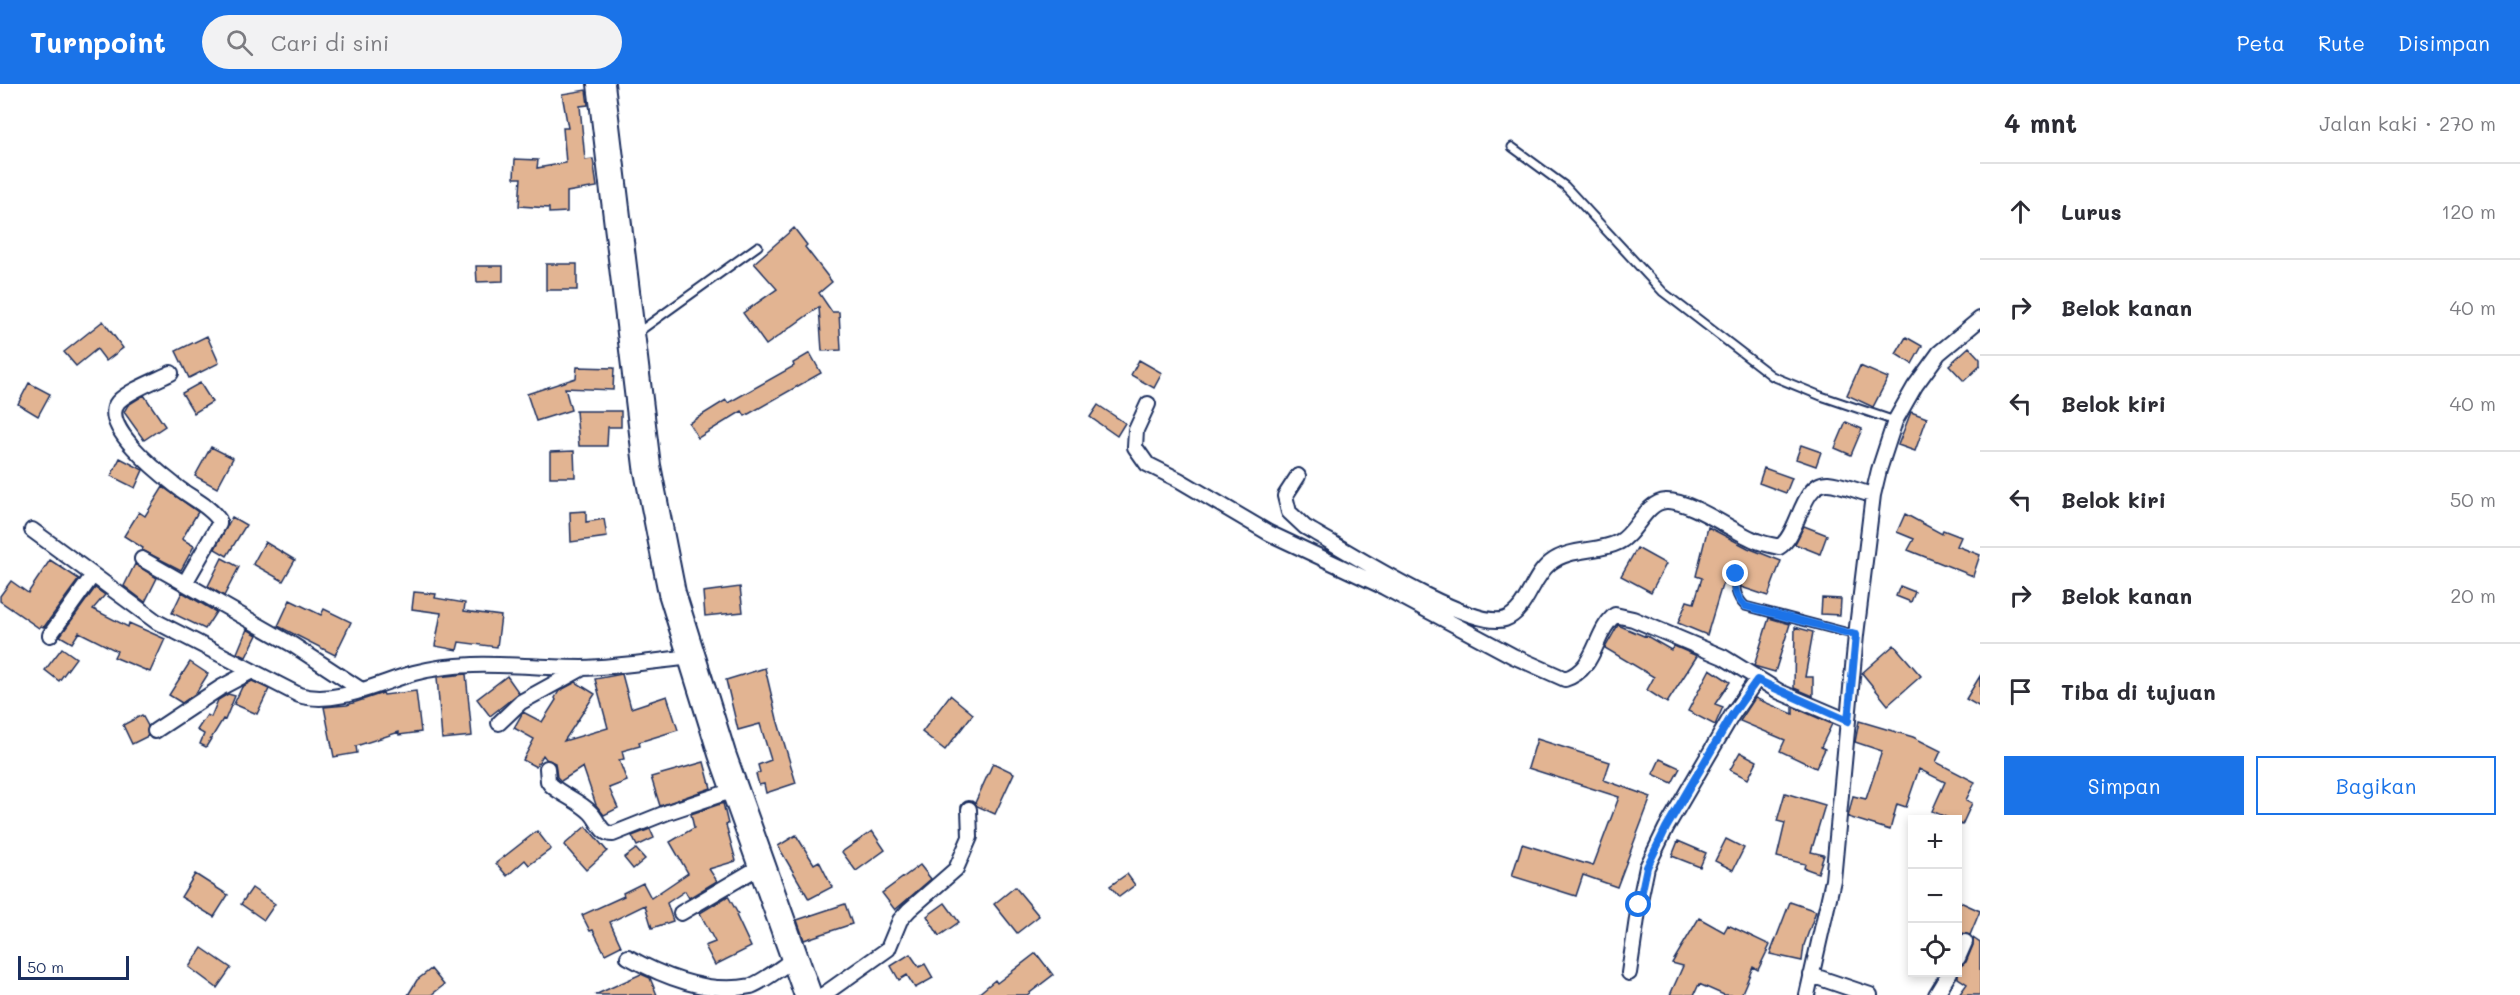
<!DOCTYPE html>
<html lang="id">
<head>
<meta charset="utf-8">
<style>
  body { margin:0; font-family:Mali,sans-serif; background:#f2f2f3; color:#2b2b33 }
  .controls { position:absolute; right:18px; bottom:18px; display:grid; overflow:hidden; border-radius:0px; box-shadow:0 3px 9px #0003 }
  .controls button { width:54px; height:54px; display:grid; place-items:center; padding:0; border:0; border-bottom:2px solid #e1e1e2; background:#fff; color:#2b2b33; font:30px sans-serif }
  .scale { position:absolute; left:18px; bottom:15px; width:111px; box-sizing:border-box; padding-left:6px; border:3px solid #1b2f5e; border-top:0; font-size:16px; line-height:21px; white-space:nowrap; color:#1b2f5e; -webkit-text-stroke:4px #fff; paint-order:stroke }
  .stop { position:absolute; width:18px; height:18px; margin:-14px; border:4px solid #1a73e8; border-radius:50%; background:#fff }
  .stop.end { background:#1a73e8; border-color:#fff; box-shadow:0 2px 6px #0008 }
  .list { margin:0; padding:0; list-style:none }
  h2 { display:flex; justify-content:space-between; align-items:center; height:78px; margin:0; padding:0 24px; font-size:26px }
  h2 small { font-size:20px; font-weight:400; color:#7c7c81 }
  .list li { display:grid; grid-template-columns:39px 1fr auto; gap:18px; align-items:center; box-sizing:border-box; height:96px; padding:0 24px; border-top:2px solid #e1e1e2 }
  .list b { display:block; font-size:22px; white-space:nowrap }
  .list em { font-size:20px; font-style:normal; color:#7c7c81 }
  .actions { display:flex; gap:12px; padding:18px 24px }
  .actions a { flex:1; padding:14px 0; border:2px solid #1a73e8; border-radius:0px; text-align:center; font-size:21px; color:#1a73e8 }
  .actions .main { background:#1a73e8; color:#fff }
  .icon { flex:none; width:33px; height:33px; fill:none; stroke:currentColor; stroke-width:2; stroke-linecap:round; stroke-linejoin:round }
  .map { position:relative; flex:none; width:1980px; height:911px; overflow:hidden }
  header { display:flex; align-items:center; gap:36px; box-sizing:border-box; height:84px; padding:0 30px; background:#1a73e8; color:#fff }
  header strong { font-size:28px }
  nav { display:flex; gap:33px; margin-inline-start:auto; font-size:21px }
  .search { width:420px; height:54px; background:#f2f2f3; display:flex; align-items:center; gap:15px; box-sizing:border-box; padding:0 21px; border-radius:33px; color:#7c7c81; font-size:22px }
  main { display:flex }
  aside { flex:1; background:#fff }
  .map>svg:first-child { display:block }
  .building { fill:#e2b492; stroke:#1b2f5e; stroke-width:1.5 }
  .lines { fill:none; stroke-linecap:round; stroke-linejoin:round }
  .lane-casing { stroke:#1b2f5e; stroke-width:11 }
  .street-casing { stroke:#1b2f5e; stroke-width:18 }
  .highway-casing { stroke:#1b2f5e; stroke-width:30 }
  .lane { stroke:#fff; stroke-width:7 }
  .street { stroke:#fff; stroke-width:14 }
  .highway { stroke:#fff; stroke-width:26 }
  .route { stroke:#1a73e8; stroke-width:8 }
</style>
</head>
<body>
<header>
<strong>Turnpoint</strong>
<div class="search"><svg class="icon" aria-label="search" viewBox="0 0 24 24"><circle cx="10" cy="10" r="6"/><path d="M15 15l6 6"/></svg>Cari di sini</div>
<nav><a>Peta</a><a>Rute</a><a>Disimpan</a></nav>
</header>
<main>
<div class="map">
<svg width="1980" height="911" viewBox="0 0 1980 911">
  <rect width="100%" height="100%" fill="#fff"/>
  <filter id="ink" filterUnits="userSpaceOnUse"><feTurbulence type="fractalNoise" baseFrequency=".0167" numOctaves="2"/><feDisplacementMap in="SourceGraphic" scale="12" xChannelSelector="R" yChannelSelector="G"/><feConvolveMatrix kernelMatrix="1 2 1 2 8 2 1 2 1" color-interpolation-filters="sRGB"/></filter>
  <g filter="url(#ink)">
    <path class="building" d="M586 6 588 21 580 22 585 76 593 75 597 103 567 108V128L549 129V124L519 122 521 94H514L515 75 538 76 537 84 566 79 563 44H568L562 10Z
      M794 144 807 161 805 163 832 198 819 209 832 228H839L841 266 822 267 819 223 766 261 743 229 777 205 754 179Z
      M546 180H577V206H546Z
      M476 182H503V197L477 198Z
      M103 237 123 264 106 277 97 265 76 282 64 268Z
      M207 252 219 279 189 294 176 267Z
      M1906 253 1922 262 1912 280 1896 270Z
      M1969 263 1980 275V282L1964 297 1949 281Z
      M810 269 821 289 745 332 742 327 698 354 689 339 726 316 728 319 794 282 793 279Z
      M1139 276 1162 289 1154 304 1131 291Z
      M1860 282 1888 294 1873 323 1847 311Z
      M577 283 614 284 613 306 565 304 571 326 536 337 527 310 576 294Z
      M29 299 50 310 38 332 18 320Z
      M200 299 212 318 194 329 182 309Z
      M144 311 165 342 144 356 124 328 128 321Z
      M1098 321 1125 339 1117 352 1090 333Z
      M576 327H621V343H608L607 362H579Z
      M1911 328 1927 334 1915 367 1898 361Z
      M1846 338 1862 345 1851 371 1835 364Z
      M1801 361 1821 368 1816 382 1796 375Z
      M211 363 233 374 217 404 195 392Z
      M574 367 575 393H550V368Z
      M120 374 143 386 135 404 111 392Z
      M1764 384 1792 394 1786 409 1759 399Z
      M163 403 198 428 182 455 194 462 181 486 142 466 143 464 124 452 139 428 145 432Z
      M586 427V438L604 435 607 453 571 458 570 428Z
      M1905 430 1942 450 1943 446 1961 453 1957 462 1980 471 1973 492 1908 466 1914 455 1897 448Z
      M232 433 246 441 227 472 215 465Z
      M1804 442 1827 451 1820 470 1795 460Z
      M1708 443 1748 464 1781 477 1768 512 1741 503V487L1736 484 1732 486 1730 498 1725 496 1722 501 1707 551 1678 539 1687 517 1694 519 1702 494 1696 492Z
      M265 458 295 476 283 497 253 480Z
      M1637 464 1666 480 1651 508 1621 492Z
      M222 474 239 483 224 512 208 502Z
      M50 476 79 495 44 543 41 542 39 544 0 517V512L11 497 28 509Z
      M135 480 157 494 145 518 124 502Z
      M1900 502 1915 508 1911 518 1896 512Z
      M740 503 743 528 705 532 703 508Z
      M95 504 105 511 93 525 128 543 129 539 165 555 150 588 114 573 117 567 79 548 72 559 60 552Z
      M182 508 216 528 205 545 172 529Z
      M414 508 436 510 435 514 465 519 464 527 501 532 497 563 459 558 457 566 435 562 441 529 412 525Z
      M1822 514 1841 515 1840 531 1821 530Z
      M290 516 321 531 324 525 351 538 335 571 278 542Z
      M1769 534 1790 540 1775 588 1754 582Z
      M1618 541 1644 552 1645 551 1671 566 1674 562 1697 572 1667 619 1647 606 1654 593 1605 564Z
      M1795 543 1813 548 1805 593H1813V612L1794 604Z
      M247 545 257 551 246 573 237 569Z
      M1894 561 1921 592 1888 621 1862 589Z
      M62 564 76 574 59 597 45 586Z
      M190 578 208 590 196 609 182 619 169 611Z
      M765 584 777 635 796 699 766 709 764 700 759 701 756 690 760 688 758 681 771 676 760 640 738 646 726 596Z
      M1710 585 1730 598 1715 620 1723 623 1715 641 1688 627Z
      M466 590 472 652 442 655 437 593Z
      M622 590 631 624 667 612 678 646 639 658 640 662 622 667 624 675 619 676 627 697 609 704 618 724 604 731 596 721 583 683 561 697 557 693 555 679 546 675 543 671 536 683 523 676 534 655 514 644 523 628 542 638 556 616 555 614 559 607 576 598 595 610 564 657 608 644 595 595Z
      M507 592 519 609 490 632 477 615Z
      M1980 592V623L1966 615Z
      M252 597 269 605 257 630 234 620 242 603Z
      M416 607 421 648 399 651V648L356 662 357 669 334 673 324 623 347 621 383 609 384 611Z
      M228 610 235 612 225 636 223 635 206 663 200 660 204 650 197 646 207 631 211 633 218 616Z
      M950 611 973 630 945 666 922 648Z
      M1755 614 1793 630V623L1832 640 1821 663 1825 665 1816 684 1780 667 1785 656 1740 637Z
      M142 631 148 642V652L132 660 123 641Z
      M1859 637 1913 653 1941 667 1936 678 1975 698 1966 716 1972 719 1962 741 1958 739V735H1950L1932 727 1945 698 1919 685 1906 723 1897 720 1890 746 1848 733 1853 712 1866 715 1882 667 1855 658Z
      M1537 655 1610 678 1604 696 1651 713 1617 803 1583 791 1576 812 1512 792 1522 760 1593 782 1619 713 1528 684Z
      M1740 668 1757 677 1748 695 1730 686Z
      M1660 675 1680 684 1672 699 1653 690Z
      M704 678 711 704 660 722 651 693Z
      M993 679 1014 689 995 730 977 722 975 719Z
      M1785 709 1825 721 1811 768 1824 771 1818 789 1804 784 1805 780 1777 773 1785 739 1777 737Z
      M723 719 728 740 726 741 736 777 709 785 717 797 689 814 685 807 667 819 673 837 652 844 645 821 610 838 621 862 605 870 593 846 590 847 582 831 624 812 623 809 643 799 651 814 688 789 670 758 694 744 691 730Z
      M586 742 607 767 586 786 564 761Z
      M650 745 654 754 637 762 632 752Z
      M537 747 551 765 529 781 525 776 507 792 496 779Z
      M872 747 885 766 856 787 842 768Z
      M796 751 814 780 819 777 832 803 809 815 778 762Z
      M1726 755 1744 764 1733 786 1715 777Z
      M1678 757 1706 769 1700 783 1672 772Z
      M636 765 645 775 633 785 624 774Z
      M920 781 931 795 895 826 882 809Z
      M195 790 228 811 214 833 181 813Z
      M1127 790 1135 801 1119 813 1110 802Z
      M1015 803 1039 832 1017 849 994 820Z
      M252 804 275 820 264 836 241 820Z
      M728 812 738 830 736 831 751 863 715 881 705 862 715 858 700 829Z
      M1958 817 1980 827 1970 851 1963 849 1958 853Z
      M1790 818 1816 827 1804 861 1802 877 1770 870Z
      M945 819 959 838 939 852 927 832Z
      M845 820 852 840 804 856 797 836Z
      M1699 834 1724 848 1728 841 1770 861 1758 886 1753 883 1741 911H1724L1699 900 1694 911H1670L1683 882 1672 879Z
      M1973 854 1980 859V911H1959L1967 900 1958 894V883L1966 878 1973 861Z
      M202 864 231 884 217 904 189 883Z
      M1036 869 1053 891 1027 911H977L995 896 997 899Z
      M910 870 919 883 925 880 933 894 915 904 907 891 899 896 891 882Z
      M431 885 444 901 431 911H408L417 896Z
      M641 890 650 894 657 911H595Z"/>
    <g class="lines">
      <defs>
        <path id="lane" d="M1512 63 1565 102 1663 208 1772 292 1821 312 1895 337
          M637 249 758 162
          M1736 490C1735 504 1735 512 1745 522L1856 551"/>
        <path id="street" d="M171 289C157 296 128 307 118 318 99 341 158 388 176 402 189 413 209 421 219 436V440L185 499
          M1148 320 1136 346 1135 363 1147 380 1179 396 1269 449 1384 503 1513 572 1565 595C1597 585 1594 548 1615 531L1633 535 1723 573 1780 608 1848 637
          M1298 392 1285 412 1289 428 1305 443C1339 462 1471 547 1505 535 1527 527 1531 494 1550 479 1570 463 1597 469 1619 458 1636 450 1645 418 1666 417 1691 416 1733 448 1757 457 1764 460 1772 461 1779 463 1799 452 1801 398 1828 399 1842 400 1859 408 1873 411
          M32 446 157 538 299 611C335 622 379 599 414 589 469 574 525 584 582 584 618 583 655 577 691 573
          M142 475 293 561 360 605
          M50 551 93 491
          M499 639 521 618 581 585
          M155 647 220 604 252 587
          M547 684 548 697 551 701C563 712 580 717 591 729 599 737 600 750 613 750L668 728 734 706
          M681 829 761 782
          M628 873C664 893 708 911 751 902 766 896 780 884 794 875
          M1958 874 1965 858
          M1629 889 1639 821 1647 783 1666 744 1732 631 1757 595
          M1811 891 1870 911
          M823 911 888 865 900 836 909 826 956 785 970 753 969 725
          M1807 911 1833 796 1856 551 1873 411 1879 386 1895 337 1915 302 1939 269 1980 235
          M1936 911 1950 888"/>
        <path id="highway" d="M601 0 647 382 672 509 722 670 808 911"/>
      </defs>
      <use href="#lane" class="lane-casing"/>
      <use href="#street" class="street-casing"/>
      <use href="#highway" class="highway-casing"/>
      <use href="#lane" class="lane"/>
      <use href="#street" class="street"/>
      <use href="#highway" class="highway"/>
    </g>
  </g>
  <g class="lines" filter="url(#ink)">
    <path class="route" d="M1639 821 1647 783 1666 744 1732 631 1757 596 1848 637 1856 551 1745 522C1735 512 1734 504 1736 490"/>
  </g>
</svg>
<div class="controls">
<button>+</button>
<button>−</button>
<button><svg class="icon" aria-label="locate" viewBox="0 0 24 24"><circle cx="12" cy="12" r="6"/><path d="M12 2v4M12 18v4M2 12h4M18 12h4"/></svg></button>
</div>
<div class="scale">50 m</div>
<div class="stop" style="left:1639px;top:821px"></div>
<div class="stop end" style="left:1736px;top:490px"></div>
</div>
<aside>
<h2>4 mnt<small>Jalan kaki · 270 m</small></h2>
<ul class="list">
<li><svg class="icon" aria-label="ahead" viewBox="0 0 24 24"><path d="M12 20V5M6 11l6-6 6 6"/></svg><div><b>Lurus</b></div><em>120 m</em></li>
<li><svg class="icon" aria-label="right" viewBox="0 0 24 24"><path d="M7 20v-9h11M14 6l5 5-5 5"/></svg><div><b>Belok kanan</b></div><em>40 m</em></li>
<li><svg class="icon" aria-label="left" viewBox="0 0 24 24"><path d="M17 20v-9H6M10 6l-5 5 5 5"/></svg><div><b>Belok kiri</b></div><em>40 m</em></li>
<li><svg class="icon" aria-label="left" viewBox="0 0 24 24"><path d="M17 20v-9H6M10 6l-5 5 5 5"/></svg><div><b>Belok kiri</b></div><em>50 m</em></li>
<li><svg class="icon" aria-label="right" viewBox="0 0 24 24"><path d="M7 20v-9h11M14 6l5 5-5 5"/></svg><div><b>Belok kanan</b></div><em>20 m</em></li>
<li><svg class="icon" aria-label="arrive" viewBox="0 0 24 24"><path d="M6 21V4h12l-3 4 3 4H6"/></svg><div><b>Tiba di tujuan</b></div></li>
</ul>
<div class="actions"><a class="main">Simpan</a><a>Bagikan</a></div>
</aside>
</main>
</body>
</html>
